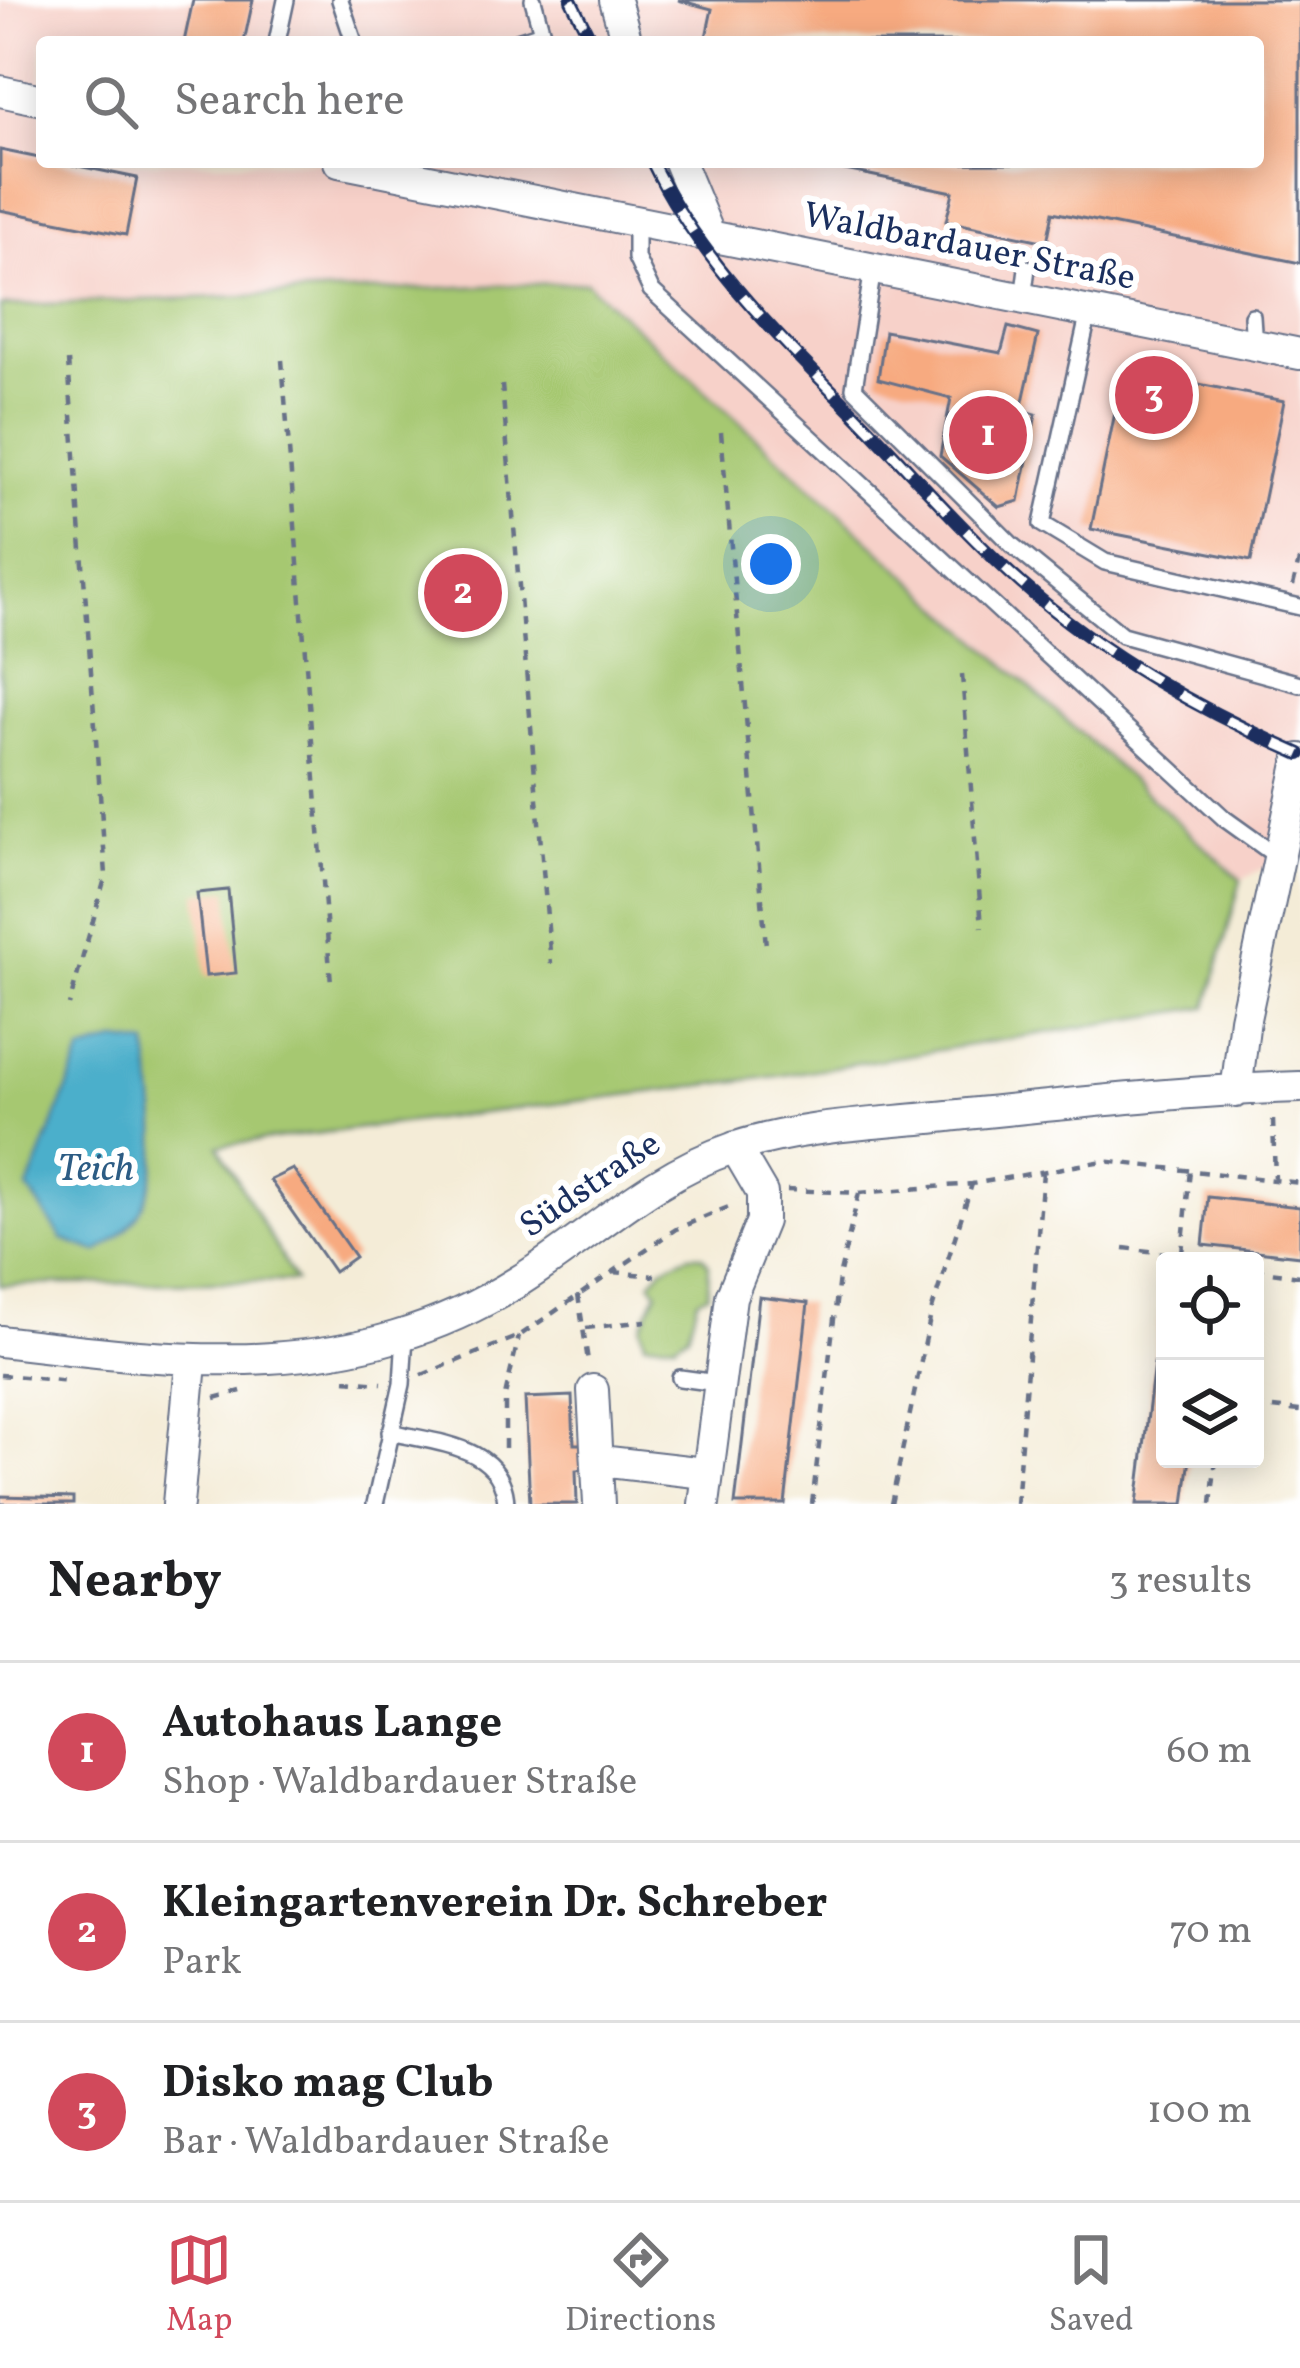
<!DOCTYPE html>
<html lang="en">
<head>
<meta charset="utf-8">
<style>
  body { margin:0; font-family:Vollkorn,serif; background:#f2f2f2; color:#202124 }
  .controls { position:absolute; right:36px; bottom:36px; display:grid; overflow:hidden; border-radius:12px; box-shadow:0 6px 30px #0003 }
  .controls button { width:108px; height:108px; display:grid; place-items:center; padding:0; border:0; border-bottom:3px solid #e0e0e0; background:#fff; color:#202124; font:60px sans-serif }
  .you { position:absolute; left:771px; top:564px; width:42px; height:42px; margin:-30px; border:9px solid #fff; border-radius:50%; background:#1a73e8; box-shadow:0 0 0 18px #1a73e833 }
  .badge { display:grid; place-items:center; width:78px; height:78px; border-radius:50%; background:#d1495b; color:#fff; font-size:39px; font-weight:700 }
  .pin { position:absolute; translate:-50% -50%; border:6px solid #fff; box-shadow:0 3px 12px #0006 }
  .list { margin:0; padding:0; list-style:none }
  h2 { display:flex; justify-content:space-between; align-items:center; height:156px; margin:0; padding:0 48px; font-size:51px }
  h2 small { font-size:39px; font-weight:400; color:#757577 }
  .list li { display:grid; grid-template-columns:78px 1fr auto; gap:36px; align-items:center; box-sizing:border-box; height:180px; padding:0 48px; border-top:3px solid #e0e0e0 }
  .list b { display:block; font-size:45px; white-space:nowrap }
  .list p { margin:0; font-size:39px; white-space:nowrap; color:#757577 }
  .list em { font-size:39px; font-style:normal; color:#757577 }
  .icon { flex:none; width:66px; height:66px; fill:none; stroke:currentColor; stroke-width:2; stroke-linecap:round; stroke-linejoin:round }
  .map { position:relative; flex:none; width:1300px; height:1504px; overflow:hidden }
  .search { position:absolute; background:#fff; box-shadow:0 6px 30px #0003; left:36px; right:36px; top:36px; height:132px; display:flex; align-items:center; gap:30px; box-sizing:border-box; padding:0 42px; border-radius:12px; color:#757577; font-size:45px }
  .sheet { height:696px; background:#fff }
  nav { display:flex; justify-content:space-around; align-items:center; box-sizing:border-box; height:168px; border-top:3px solid #e0e0e0; background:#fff; font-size:33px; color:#757577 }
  nav a { display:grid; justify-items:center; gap:6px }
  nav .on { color:#d1495b }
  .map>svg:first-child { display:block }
  .built { fill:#f7d1c9; fill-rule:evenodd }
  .green { fill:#a6c871; stroke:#607c68; stroke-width:3 }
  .water { fill:#4cafcb; stroke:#346f94; stroke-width:3 }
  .building { fill:#f7aa80 }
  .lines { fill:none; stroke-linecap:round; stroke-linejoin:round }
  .lane-casing { stroke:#677188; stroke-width:20 }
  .street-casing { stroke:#677188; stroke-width:34 }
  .path { stroke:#677188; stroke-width:4.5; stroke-dasharray:9 9; stroke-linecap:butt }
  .lane { stroke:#fff; stroke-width:15 }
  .street { stroke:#fff; stroke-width:30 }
  .rail-casing { stroke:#1b2f5e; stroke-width:14 }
  .rail { stroke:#fff; stroke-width:9; stroke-dasharray:27; stroke-linecap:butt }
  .labels { text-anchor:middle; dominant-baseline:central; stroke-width:12; stroke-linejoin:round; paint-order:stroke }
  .street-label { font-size:36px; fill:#1b2f5e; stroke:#fff }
  .water-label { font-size:39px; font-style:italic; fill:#2c5c84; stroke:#fff }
</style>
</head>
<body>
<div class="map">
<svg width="1300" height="1504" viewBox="0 0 1300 1504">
  <rect width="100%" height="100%" fill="#fff"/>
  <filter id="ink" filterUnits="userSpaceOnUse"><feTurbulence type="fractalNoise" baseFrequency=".00833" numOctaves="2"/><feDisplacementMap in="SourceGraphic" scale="24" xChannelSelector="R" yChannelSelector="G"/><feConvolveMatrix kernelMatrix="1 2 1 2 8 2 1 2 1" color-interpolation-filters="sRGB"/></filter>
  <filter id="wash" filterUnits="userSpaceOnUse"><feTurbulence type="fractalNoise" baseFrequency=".004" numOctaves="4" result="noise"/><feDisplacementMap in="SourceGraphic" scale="48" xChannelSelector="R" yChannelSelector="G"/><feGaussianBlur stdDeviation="2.7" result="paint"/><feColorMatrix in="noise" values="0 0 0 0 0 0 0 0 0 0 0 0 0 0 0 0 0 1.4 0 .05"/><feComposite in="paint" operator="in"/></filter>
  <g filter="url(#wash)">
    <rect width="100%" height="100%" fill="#f4ecd7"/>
    <path class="built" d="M0 0H1300V861L1281 859 1241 880 586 283 0 306ZM42 42H1258V162H42Z"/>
    <path class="green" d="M586 282 1241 880 1207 1007 778 1076 218 1146 295 1281 0 1285V306Z
      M689 1255H702L709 1264 708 1294 697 1300 688 1334 675 1343 645 1342 641 1327 658 1291 651 1282 662 1268Z"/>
    <path class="water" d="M119 1041 148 1045C155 1123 178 1206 97 1252L63 1240 28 1188 82 1052Z"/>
    <g id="blocks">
      <path class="building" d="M193 0H253L244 42H184Z
        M678 0H1300V263L1053 212 1047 242 946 221 953 192 816 164 1258 162V42H705L712 9Z
        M0 150 137 178 126 235 0 210Z
        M1008 327 1038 335 1021 410 1036 414 1019 501 999 507 940 456 951 398 878 379 885 331 1001 353Z
        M1124 369 1284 401 1251 561 1091 529Z
        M228 890 236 973 206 976 197 893Z
        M293 1169 355 1257 334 1272 270 1180Z
        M1208 1197 1300 1207V1256L1203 1245Z
        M759 1297 808 1303 785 1504H735Z
        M1162 1298 1165 1459H1190L1189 1466 1184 1504H1137Z
        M572 1396 574 1444H584L585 1469 576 1470 577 1504H530L525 1398Z
        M0 1496 73 1498V1504H0Z"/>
    </g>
  </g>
  <g filter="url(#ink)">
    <use href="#blocks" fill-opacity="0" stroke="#677188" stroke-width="3"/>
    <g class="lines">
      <defs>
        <path id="lane" d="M340 0 354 42
          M277 42 286 0
          M514 42 542 33 533 0
          M636 221V258L651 290 1225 819 1278 857
          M873 269 854 388 1013 546 1122 635 1300 684
          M1023 299 1027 268
          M1089 312 1042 524 1105 562 1300 607
          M1252 316 1254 345
          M680 1378 717 1383
          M390 1432C435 1443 504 1445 506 1504
          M375 1504 402 1384 405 1335"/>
        <path id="street" d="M615 0 627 42
          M0 91 42 100
          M339 162 1300 354
          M679 162 709 234
          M1236 1092 1245 1019 1300 759
          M0 1341C182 1363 354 1385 519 1281 591 1236 650 1176 733 1148 802 1125 877 1124 948 1116 1065 1104 1183 1091 1300 1087
          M593 1390 599 1504
          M600 1461 705 1473
          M178 1504 191 1363
          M704 1504 731 1297 762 1221V1193L735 1147"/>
      </defs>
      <use href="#lane" class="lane-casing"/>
      <use href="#street" class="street-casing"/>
      <path class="path" d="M282 360 331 983
        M68 361 106 875 69 1005
        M502 385 551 964
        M721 432 766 946
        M1293 586 1300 556
        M962 675 982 927
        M1273 1120 1275 1180
        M787 1190 859 1193 972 1184 1103 1161 1300 1183
        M1124 1248 1228 1261
        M1182 1253 1190 1170
        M1255 1270 1300 1276
        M613 1272 655 1276
        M578 1295 588 1361
        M586 1328 646 1321
        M0 1375 70 1381
        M422 1375 519 1336 676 1229 731 1206
        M345 1380 382 1383
        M215 1398 245 1390
        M1255 1406 1300 1411
        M505 1448V1396L519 1336
        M812 1504 839 1277 859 1193
        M891 1504 932 1309 972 1184
        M1016 1504 1043 1172
        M1211 1504 1216 1459"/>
      <use href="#lane" class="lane"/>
      <use href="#street" class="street"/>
      <defs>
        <path id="rail" d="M571 0 592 42
          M652 162C701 262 779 337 856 415 911 471 963 532 1022 584 1105 657 1200 710 1300 754"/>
      </defs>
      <use href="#rail" class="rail-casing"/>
      <use href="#rail" class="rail"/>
    </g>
  </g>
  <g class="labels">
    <g class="street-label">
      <text transform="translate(969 248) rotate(11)">Waldbardauer Straße</text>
      <text transform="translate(591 1186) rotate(-34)">Südstraße</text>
    </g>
    <g class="water-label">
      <text x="96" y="1170">Teich</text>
    </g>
  </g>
</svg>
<div class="controls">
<button><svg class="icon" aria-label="locate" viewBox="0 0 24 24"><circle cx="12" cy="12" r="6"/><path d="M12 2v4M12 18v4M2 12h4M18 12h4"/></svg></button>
<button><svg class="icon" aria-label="layers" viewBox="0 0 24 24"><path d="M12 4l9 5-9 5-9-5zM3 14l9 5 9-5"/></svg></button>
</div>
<div class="you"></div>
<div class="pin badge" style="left:988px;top:435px">1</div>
<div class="pin badge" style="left:463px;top:593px">2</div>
<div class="pin badge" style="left:1154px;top:395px">3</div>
<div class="search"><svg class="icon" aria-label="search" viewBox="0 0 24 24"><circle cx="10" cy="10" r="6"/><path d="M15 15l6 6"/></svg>Search here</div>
</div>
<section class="sheet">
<h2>Nearby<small>3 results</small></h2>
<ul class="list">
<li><span class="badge">1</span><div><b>Autohaus Lange</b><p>Shop · Waldbardauer Straße</p></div><em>60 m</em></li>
<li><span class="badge">2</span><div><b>Kleingartenverein Dr. Schreber</b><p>Park</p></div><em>70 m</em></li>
<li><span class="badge">3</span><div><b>Disko mag Club</b><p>Bar · Waldbardauer Straße</p></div><em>100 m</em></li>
</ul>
</section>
<nav>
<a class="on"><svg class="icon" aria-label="map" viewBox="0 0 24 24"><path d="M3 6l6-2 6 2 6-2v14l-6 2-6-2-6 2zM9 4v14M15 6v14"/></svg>Map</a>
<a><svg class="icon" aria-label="directions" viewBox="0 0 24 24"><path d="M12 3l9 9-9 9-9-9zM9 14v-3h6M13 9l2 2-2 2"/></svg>Directions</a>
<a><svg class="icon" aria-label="saved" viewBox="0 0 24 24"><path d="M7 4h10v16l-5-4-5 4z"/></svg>Saved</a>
</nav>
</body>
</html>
